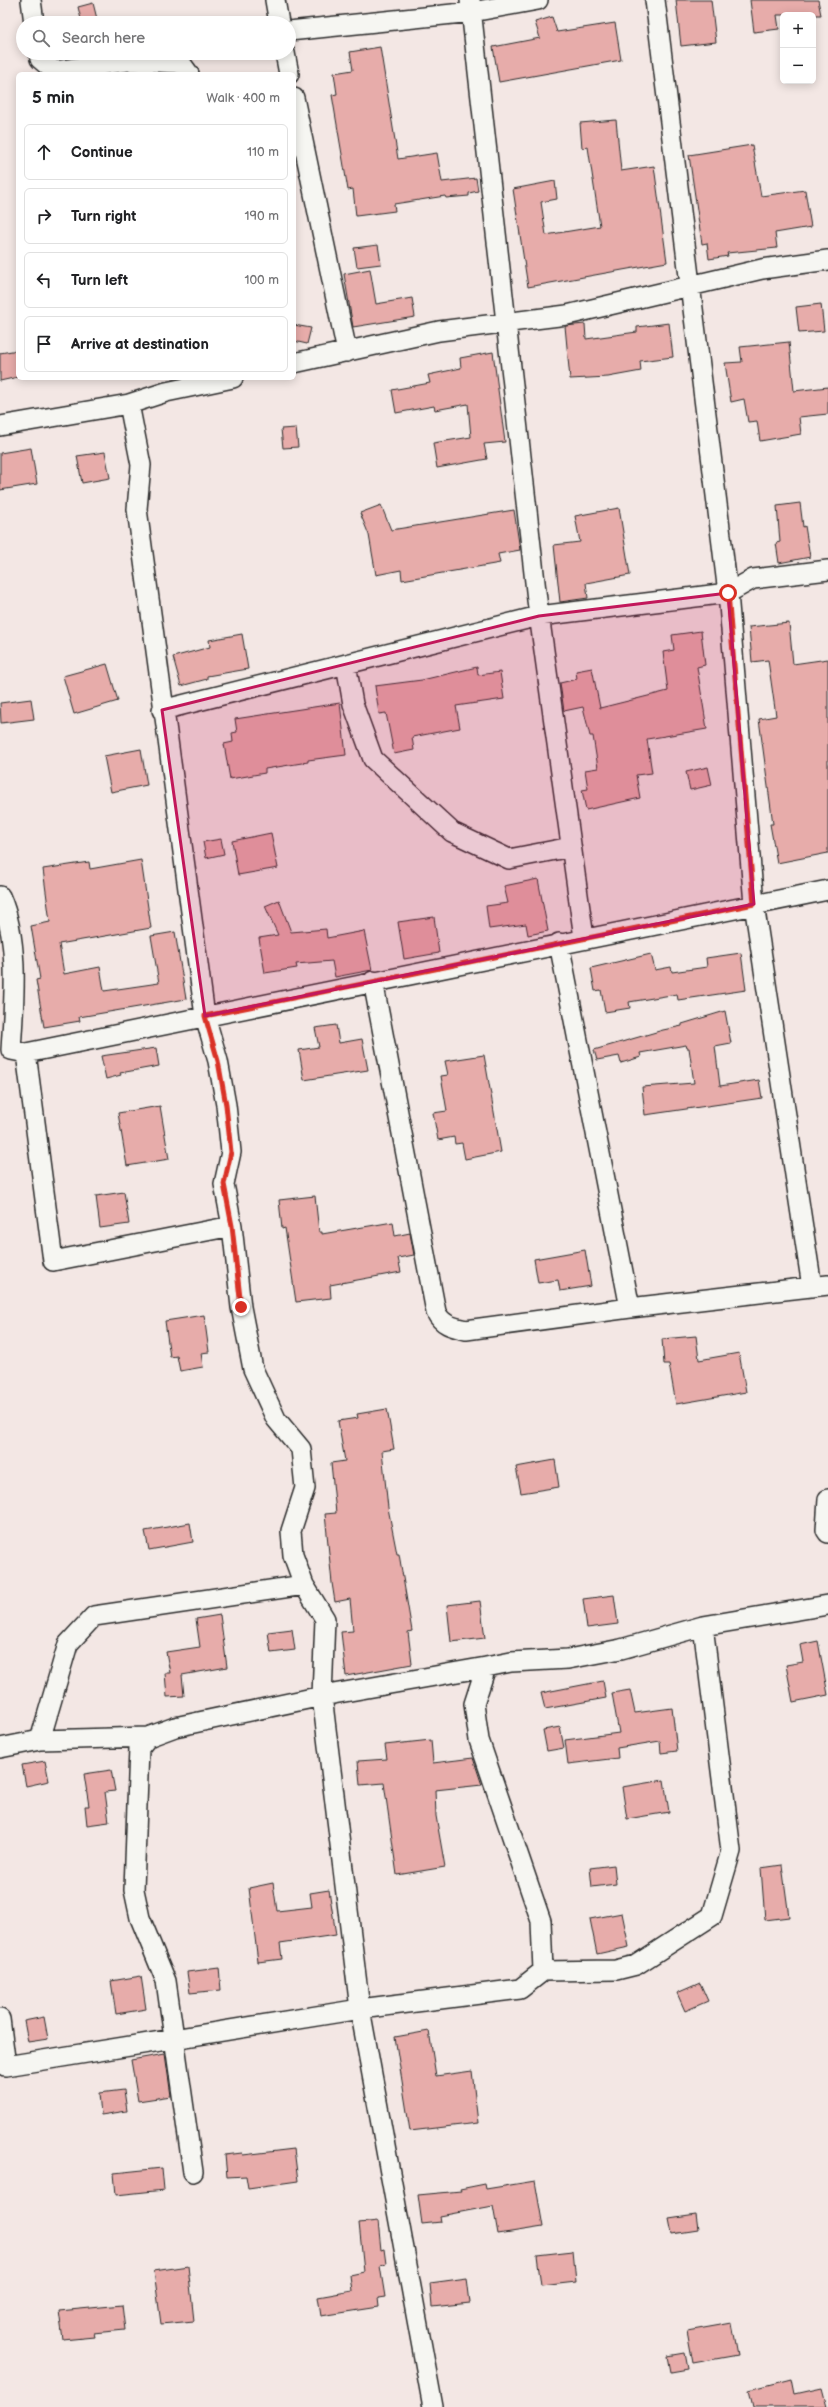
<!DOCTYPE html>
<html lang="en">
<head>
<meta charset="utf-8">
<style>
  body { margin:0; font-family:"Balsamiq Sans",sans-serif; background:#f2f2f2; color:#202124 }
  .controls { position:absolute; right:12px; top:12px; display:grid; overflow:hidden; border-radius:6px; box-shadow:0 2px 10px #0003 }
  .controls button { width:36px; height:36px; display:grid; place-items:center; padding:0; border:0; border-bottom:1px solid #e0e0e0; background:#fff; color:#202124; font:20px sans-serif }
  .stop { position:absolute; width:12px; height:12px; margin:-9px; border:3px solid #d93025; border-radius:50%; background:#fff }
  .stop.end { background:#d93025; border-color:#fff; box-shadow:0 1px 4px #0008 }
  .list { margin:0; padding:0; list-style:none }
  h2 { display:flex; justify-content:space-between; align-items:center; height:52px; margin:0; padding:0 16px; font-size:17px }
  h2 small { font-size:13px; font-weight:400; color:#757577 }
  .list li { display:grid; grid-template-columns:26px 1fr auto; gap:12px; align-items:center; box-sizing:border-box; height:56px; margin:0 8px 8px; padding:0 8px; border:1px solid #e0e0e0; border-radius:6px }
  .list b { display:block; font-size:15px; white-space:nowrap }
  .list em { font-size:13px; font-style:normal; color:#757577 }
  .icon { flex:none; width:22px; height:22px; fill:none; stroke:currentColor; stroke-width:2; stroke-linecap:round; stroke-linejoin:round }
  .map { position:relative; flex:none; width:828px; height:2407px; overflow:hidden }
  .search { position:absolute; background:#fff; box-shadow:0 2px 10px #0003; left:16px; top:16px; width:280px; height:44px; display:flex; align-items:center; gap:10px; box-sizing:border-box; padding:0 14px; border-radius:22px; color:#757577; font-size:15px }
  .panel { position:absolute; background:#fff; box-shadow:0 2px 10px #0003; left:16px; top:72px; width:280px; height:308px; border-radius:6px }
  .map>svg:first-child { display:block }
  .building { fill:#e7acaa; stroke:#2b2b2b }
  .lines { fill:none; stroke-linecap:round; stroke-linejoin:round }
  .street-casing { stroke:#2b2b2b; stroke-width:22 }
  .street { stroke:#f6f6f2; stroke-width:19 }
  .route { stroke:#d93025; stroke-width:5 }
  .marked { fill:#c2185b; fill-opacity:0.2; stroke:#c2185b; stroke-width:3; stroke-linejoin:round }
</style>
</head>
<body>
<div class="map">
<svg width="828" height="2407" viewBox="0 0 828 2407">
  <rect width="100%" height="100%" fill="#f3e7e4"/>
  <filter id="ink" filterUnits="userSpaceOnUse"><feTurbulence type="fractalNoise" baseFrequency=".025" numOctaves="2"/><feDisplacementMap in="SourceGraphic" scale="8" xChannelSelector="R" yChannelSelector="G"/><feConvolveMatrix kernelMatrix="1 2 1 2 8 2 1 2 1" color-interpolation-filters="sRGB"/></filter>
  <g filter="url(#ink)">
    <path class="building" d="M676 0H711L716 42 681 46Z
      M750 0H818L821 15H777L779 29 754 32Z
      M93 3 98 23H82L78 7Z
      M552 17 557 32 615 23 621 60 499 82 493 47 540 38 535 22Z
      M380 47 398 159 437 153 442 182 476 178 478 191 469 193V196L446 198 445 196 394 204 395 211 356 216 353 189 348 190 332 95 337 94 334 73 353 70 350 52Z
      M616 120 621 171 654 166 667 262 528 287 513 189 555 181 557 199 541 202 546 235 600 226 588 147 582 148 580 123Z
      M752 145 761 196 805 190 811 227 775 233 777 248 727 253 728 256 709 259 707 243 702 244 689 155Z
      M378 245 381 264 357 267 354 248Z
      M370 269 376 304 412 298 415 317 353 327 344 274Z
      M821 304 824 331 799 333 796 307Z
      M669 323 673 357 640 361 641 371 608 377 570 379 565 326 585 324 586 339 637 332V327Z
      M294 325 311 328 307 344 294 341Z
      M789 342 794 391 828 387V414L799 417 801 434 760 441 757 421 748 422 744 399 731 402 725 363 742 362 740 347Z
      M18 350V377L0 381V353Z
      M493 352 505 442 484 444 487 459 437 468 433 443 471 437 468 404 435 410 434 406 396 413 392 390 430 383 428 375 461 368 460 358Z
      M296 428 298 447 283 448 281 429Z
      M31 448 37 484 0 490V453Z
      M105 452 110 478 82 483 77 456Z
      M800 503 803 527 805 526 810 557 779 563 776 543 780 542 777 506Z
      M381 505 391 530 514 510 520 550 498 554 500 563 402 580 401 570 376 575 369 535 360 513Z
      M619 508 630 575 586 583 588 598 560 602 554 545 580 542 575 516Z
      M789 623 793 664 828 659V853L777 863 770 824H773L759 719 776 716 768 660 752 662 749 627Z
      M701 631 705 665 697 667 707 729 647 739 652 773 636 775 640 798 586 810 582 790 588 789 585 770 598 768 593 736H590L583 707 564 711 560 683 577 679 576 671 592 668 600 708 668 691 663 652 674 650 672 635Z
      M242 634 248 669 207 676V679L181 686 173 657 210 647 209 640Z
      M107 664 118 701 74 714 63 676Z
      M477 667 478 675 500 672 504 699 456 706 460 728 412 737 414 750 394 754 386 713 379 714 375 686 422 680Z
      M31 699 34 719 1 723 0 703Z
      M340 703 346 755 308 760V762L265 769V773L230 779 224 744 233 742 232 733 237 732 235 719Z
      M141 749 147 785 111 792 104 756Z
      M708 767 712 785 690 790 686 772Z
      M271 833 278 868 238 875 232 841Z
      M221 839 224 854 206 858 203 842Z
      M141 860 151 928 59 944 64 974 100 967 104 991 159 983 151 936 175 932 186 999 79 1017 80 1021 44 1027 36 980 40 979 31 926 50 922 43 869 89 862 90 869Z
      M538 879 548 931 528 935 526 924 489 929 486 906 508 903 504 886Z
      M279 900 291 932 326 929 327 938 364 931 372 970 335 977 332 961 296 964 297 968 265 973 259 938 278 935 265 906Z
      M434 917 439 953 404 959 398 922Z
      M741 953 746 990 678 1000 677 994 629 1002 630 1008 605 1012 601 990 595 991 591 968 651 954 655 970 671 967 672 972 707 967 706 958Z
      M725 1011 731 1043 715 1046 720 1086 759 1080 762 1098 645 1115 642 1087 694 1083 689 1048H687L686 1045 640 1053 641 1057 621 1063 619 1056 597 1060 594 1050 663 1030 682 1026V1024Z
      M336 1025 339 1043 362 1039 368 1070 304 1080 299 1050 319 1047 315 1028Z
      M156 1048 159 1066 120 1073 121 1075 106 1079 101 1056Z
      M484 1055 501 1152 465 1159 462 1143 455 1144 454 1137 438 1140 433 1113 447 1111 441 1076 448 1075 445 1061Z
      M160 1106 169 1159 127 1166 118 1113Z
      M124 1192 129 1224 100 1228 96 1196Z
      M315 1196 319 1232H322V1234L393 1222 395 1236 410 1233 414 1255 398 1258 401 1272 330 1285 331 1298 296 1302 285 1228 282 1229 279 1200Z
      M585 1250 591 1286 560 1291 558 1280 538 1283 534 1259Z
      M204 1315 209 1352 201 1353 203 1367 180 1371 177 1356 170 1357 165 1321Z
      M696 1336 699 1360 739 1353 746 1392 676 1404 669 1364H664L662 1339Z
      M387 1409 394 1449 382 1451 388 1508 397 1554H399L412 1631 408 1632 412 1664 346 1676 341 1632 353 1631 350 1599 335 1602 332 1583 325 1514 336 1513 331 1463 345 1461 338 1421 358 1418 357 1414Z
      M555 1460 559 1487 521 1493 516 1467Z
      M190 1523 193 1542 149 1550 145 1531Z
      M614 1595 618 1624 587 1628 583 1599Z
      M480 1601 485 1638 451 1642 447 1605Z
      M220 1615 227 1667 182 1675 184 1696 167 1697 165 1673H170L166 1652 200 1647 196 1619Z
      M292 1629 295 1650 271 1653 268 1632Z
      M818 1641 828 1695 793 1702 786 1665 803 1662 800 1645Z
      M603 1681 606 1698 545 1709 541 1693Z
      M630 1690 635 1713 672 1708 677 1751 661 1753 660 1741 617 1748 618 1758 568 1764 565 1740 619 1733 612 1693Z
      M560 1727 564 1748 547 1751 543 1730Z
      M431 1740 433 1763 473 1758 482 1785 435 1790 436 1816 445 1867 397 1875 384 1783 360 1785 358 1761 387 1759 385 1745Z
      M45 1761 49 1781 26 1786 22 1765Z
      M111 1770 115 1791 105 1792 109 1822 87 1825 85 1806H89L84 1774Z
      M664 1780 669 1812 627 1819 622 1787Z
      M614 1865 616 1884 592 1887 590 1868Z
      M782 1865 789 1917 765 1920 761 1868Z
      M273 1883 277 1911 312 1907 310 1893 329 1890 336 1935 280 1943 282 1959 258 1962 249 1888Z
      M622 1913 629 1947 597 1954 590 1919Z
      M219 1968 221 1990 190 1993 187 1972Z
      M141 1976 146 2009 116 2014 111 1981Z
      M700 1983 708 2001 685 2011 677 1993Z
      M44 2017 48 2039 28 2042 24 2021Z
      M429 2031 436 2076 472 2071 478 2123 410 2131 395 2037Z
      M165 2054 171 2096 138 2101 131 2060Z
      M124 2090 127 2111 101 2115 99 2093Z
      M294 2149 298 2181 248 2188 246 2176 227 2177 225 2155 242 2153 243 2155Z
      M162 2168 164 2190 116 2195 114 2173Z
      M535 2181 543 2227 498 2234 493 2206 440 2216 441 2222 422 2224 418 2195 461 2191 460 2189 485 2184 486 2189Z
      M696 2215 698 2230 672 2234 669 2219Z
      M378 2221 381 2250 384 2249 386 2264 380 2266 385 2297 378 2298 379 2307 321 2316 318 2297 352 2291 350 2275 364 2272 359 2223Z
      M573 2251 576 2282 541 2286 537 2255Z
      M188 2266 194 2321 161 2324 154 2271Z
      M467 2278 470 2303 432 2307 430 2283Z
      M122 2305 125 2330 93 2333 94 2337 63 2340 59 2311Z
      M732 2323 738 2355 693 2363 687 2331Z
      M685 2353 688 2369 671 2372 668 2356Z
      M792 2379 795 2394 822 2388 827 2407H753L749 2390Z"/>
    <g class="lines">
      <defs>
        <path id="street" d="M31 0 34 23
          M275 0 279 23
          M470 0 537 600 584 938
          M289 31 472 12 538 0
          M39 53 40 59 54 71 128 61 181 63 189 74
          M285 53 289 74
          M294 98 347 352
          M294 363 439 331 567 315 762 269 828 260
          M129 404 166 392 233 378
          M0 426 129 404 141 465 137 509 205 1016 218 1061 226 1105 231 1152 224 1184 232 1226
          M346 664 353 704 373 759 452 832 509 859 571 847
          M162 710 539 616 728 593 655 0
          M0 896C20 941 14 1001 11 1050L26 1053 828 890
          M559 943 630 1308
          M373 981 436 1312C442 1325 453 1327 466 1330L630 1308 828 1285
          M26 1053 53 1261 232 1226 241 1307 253 1369 276 1419 301 1449 305 1488 291 1531 293 1555 304 1585 325 1619 322 1696 360 2009 433 2407
          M812 1287 754 904 728 593 753 579 828 570
          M828 1499 826 1530 828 1533
          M40 1740 68 1644 94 1616 304 1585
          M0 1748 40 1740 148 1737
          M543 1971 616 1970 636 1965 712 1916 731 1851 703 1626
          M0 2019 6 2066 360 2009 520 1989 543 1971 541 1921 479 1740 474 1704 486 1667 511 1662 568 1659 621 1649 703 1626 828 1605
          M193 2172 166 1981 140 1918 134 1890 139 1748 148 1737 175 1727 322 1696 486 1667"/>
      </defs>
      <use href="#street" class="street-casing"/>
      <use href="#street" class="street"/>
    </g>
  </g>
  <g class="lines" filter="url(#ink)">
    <path class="route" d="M241 1307 232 1226 224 1184 231 1152 226 1105 218 1061 205 1016 754 904 728 593"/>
  </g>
  <path class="marked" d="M728 593 754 904 205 1016 162 710 539 616Z"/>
</svg>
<div class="controls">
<button>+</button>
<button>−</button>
</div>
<div class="stop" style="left:728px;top:593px"></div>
<div class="stop end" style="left:241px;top:1307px"></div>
<div class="search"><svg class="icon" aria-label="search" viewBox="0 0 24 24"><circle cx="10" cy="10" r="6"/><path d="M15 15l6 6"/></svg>Search here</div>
<section class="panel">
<h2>5 min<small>Walk · 400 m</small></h2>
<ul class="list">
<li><svg class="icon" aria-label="ahead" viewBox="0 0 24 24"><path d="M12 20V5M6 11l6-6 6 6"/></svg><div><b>Continue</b></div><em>110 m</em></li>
<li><svg class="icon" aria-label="right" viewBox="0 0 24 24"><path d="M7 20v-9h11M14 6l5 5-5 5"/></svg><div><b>Turn right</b></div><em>190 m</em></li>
<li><svg class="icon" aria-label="left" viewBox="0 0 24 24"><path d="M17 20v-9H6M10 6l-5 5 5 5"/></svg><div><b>Turn left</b></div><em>100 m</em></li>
<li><svg class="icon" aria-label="arrive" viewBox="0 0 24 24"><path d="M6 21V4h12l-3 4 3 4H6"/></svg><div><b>Arrive at destination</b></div></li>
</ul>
</section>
</div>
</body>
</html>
